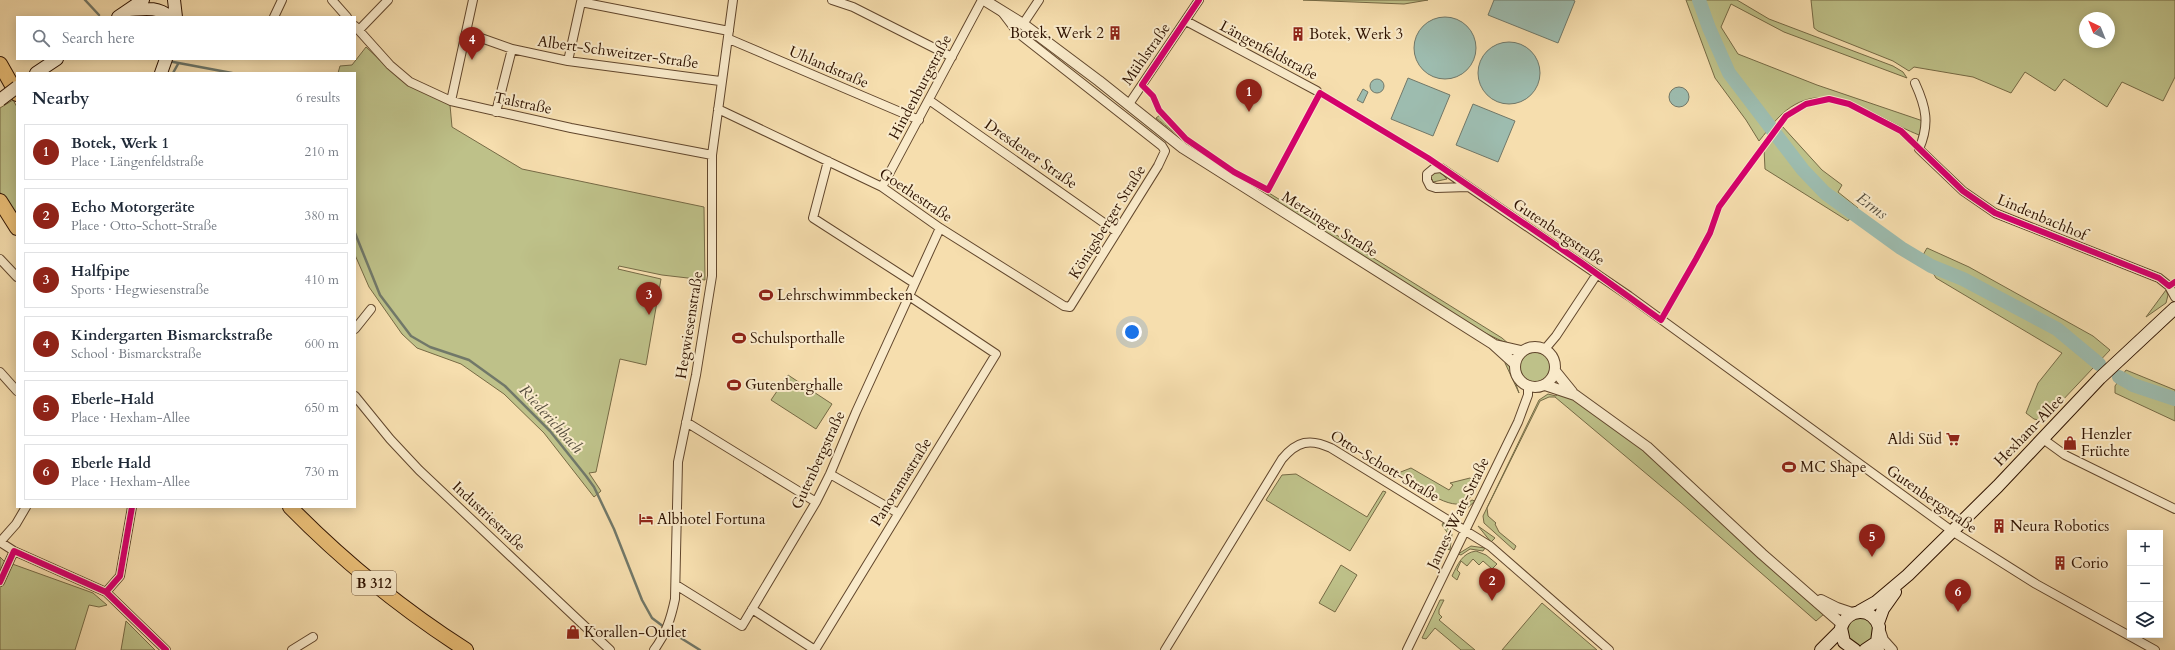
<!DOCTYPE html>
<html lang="en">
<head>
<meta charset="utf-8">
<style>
  body { margin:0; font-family:Cardo,serif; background:#f2f2f3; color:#1f2937 }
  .controls { position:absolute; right:12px; bottom:12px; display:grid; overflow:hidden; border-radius:0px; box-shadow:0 2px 10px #0003 }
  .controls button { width:36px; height:36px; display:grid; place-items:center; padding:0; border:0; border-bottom:1px solid #e0e1e3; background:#fff; color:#1f2937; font:20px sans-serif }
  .compass { position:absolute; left:2079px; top:12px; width:36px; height:36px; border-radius:50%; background:#fff; box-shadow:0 2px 10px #0003; rotate:317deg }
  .you { position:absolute; left:1132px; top:332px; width:14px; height:14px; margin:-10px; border:3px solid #fff; border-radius:50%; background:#1a73e8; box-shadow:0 0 0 6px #1a73e833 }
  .badge { display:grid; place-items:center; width:26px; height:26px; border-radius:50%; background:#8f2418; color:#fff; font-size:13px; font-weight:700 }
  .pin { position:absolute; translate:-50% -33px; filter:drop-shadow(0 1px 2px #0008) }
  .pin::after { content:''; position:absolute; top:21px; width:14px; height:12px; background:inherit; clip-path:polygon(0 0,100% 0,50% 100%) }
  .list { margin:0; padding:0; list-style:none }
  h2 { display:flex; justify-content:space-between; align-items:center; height:52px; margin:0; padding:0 16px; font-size:17px }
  h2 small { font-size:13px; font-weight:400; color:#747a83 }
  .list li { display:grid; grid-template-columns:26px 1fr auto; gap:12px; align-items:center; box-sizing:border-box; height:56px; margin:0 8px 8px; padding:0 8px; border:1px solid #e0e1e3; border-radius:0px }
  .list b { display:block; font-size:15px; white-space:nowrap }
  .list p { margin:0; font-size:13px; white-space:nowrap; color:#747a83 }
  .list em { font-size:13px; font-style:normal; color:#747a83 }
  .icon { flex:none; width:22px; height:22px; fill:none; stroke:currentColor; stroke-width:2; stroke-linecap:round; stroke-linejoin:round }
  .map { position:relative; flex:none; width:2175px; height:650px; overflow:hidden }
  .search { position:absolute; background:#fff; box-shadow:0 2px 10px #0003; left:16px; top:16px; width:340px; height:44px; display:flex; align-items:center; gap:10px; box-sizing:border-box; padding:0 14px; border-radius:0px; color:#747a83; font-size:15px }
  .panel { position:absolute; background:#fff; box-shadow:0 2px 10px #0003; left:16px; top:72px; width:340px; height:436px; border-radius:0px }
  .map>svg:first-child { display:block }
  .green { fill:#bec189; stroke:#766a45; fill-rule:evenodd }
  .water { fill:#9dbcaf; stroke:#717869 }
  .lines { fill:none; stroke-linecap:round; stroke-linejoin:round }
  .stream { stroke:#717869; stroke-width:2.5 }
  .river { stroke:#9dbcaf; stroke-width:14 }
  .minor-casing { stroke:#61462c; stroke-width:10 }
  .tertiary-casing { stroke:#61462c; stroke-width:12 }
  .secondary-casing { stroke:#2f1301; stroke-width:14 }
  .trunk-casing { stroke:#2f1301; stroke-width:16 }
  .minor { stroke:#f9eaca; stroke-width:8 }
  .tertiary { stroke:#f9eaca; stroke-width:10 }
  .secondary { stroke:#f9eaca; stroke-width:12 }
  .trunk { stroke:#ebbf77; stroke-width:14 }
  .secondary-bridge-casing { stroke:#2f1301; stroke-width:14; stroke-linecap:butt }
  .secondary-bridge { stroke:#f9eaca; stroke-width:12 }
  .cycleway-casing { stroke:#f9eaca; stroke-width:8 }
  .cycleway { stroke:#d6006c; stroke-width:6 }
  .labels { text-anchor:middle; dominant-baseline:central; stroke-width:4; stroke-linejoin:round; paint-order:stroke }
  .shield { fill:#f9eaca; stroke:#6c543d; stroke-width:1 }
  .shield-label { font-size:14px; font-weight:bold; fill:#2f1301 }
  .poi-label { font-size:15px; fill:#2f1301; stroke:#f9eaca; text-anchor:start }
  .street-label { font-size:15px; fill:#2f1301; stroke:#f9eaca }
  .water-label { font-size:16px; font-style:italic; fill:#564e3e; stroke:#f9eaca }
</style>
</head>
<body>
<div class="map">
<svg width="2175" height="650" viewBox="0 0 2175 650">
  <rect width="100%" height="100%" fill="#f6deae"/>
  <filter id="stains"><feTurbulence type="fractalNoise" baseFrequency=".005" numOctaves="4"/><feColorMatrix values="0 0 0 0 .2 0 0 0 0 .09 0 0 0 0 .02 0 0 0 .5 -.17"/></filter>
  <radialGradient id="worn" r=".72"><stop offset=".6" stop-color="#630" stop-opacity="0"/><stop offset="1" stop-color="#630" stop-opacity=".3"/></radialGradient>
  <path class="green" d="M1303 0H1428L1404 4Z
    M1686 0H1737L1769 19 1893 66 1903 72 1907 78 1784 32 1731 4 1721 27 1738 54 1817 85 1923 121 1924 132 1919 135C1873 117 1823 71 1778 118 1771 125 1765 134 1759 141L1746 120 1715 78Z
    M1811 0H2175V77L2163 101 2122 82 2107 107 2064 79 2055 91 2025 72 2011 93 1973 77 1914 67 1909 71 1893 61 1818 31 1814 28ZM2085 18H2109V42H2085Z
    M366 47 400 79 450 105 452 127 522 169 704 207 705 280 662 275 619 266 618 269 661 279 646 365 620 359 596 472 589 473 601 491 594 497 544 433 504 394 461 364 417 348 402 334 369 287 355 255V73H338L340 66 352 65Z
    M13 100 17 107V222L0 192V108Z
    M1160 115 1183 138 1234 173 1261 187 1263 192C1250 192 1171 130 1156 118Z
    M1782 126 1822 170 1842 185 1838 192 1858 208 1848 221 1765 169 1764 149Z
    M1183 134 1248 178 1187 139Z
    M1439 171 1447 179 1433 182 1430 175 1432 173Z
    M1269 193 1502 338 1510 345 1481 331 1267 196Z
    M1927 248 1969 267 2093 336 2110 350 2043 421 2034 419 2026 413 2038 383 2062 353 1936 278 1923 255Z
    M2166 290 2168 295 2166 303 2146 317Z
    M1520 367a15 15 0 1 1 30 0a15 15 0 1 1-30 0Z
    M1506 361 1510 367 1519 393 1505 363Z
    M2126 370 2175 390V421L2115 393V386Z
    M788 375 832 404 816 429 771 400Z
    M1558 392 1582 403 1622 431 1824 614 1816 621 1680 502 1555 397H1549L1540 401 1487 508 1488 516 1496 523 1495 524 1499 532 1516 546 1514 550 1484 523 1483 516 1539 400 1548 394 1556 396Z
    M1411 468 1449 490 1453 485 1450 483 1470 478 1477 483C1474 490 1471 500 1463 503 1447 510 1412 482 1398 473Z
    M1296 474 1367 517 1383 491 1386 492 1350 551 1266 500 1282 475Z
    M1472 500 1475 501 1463 512 1459 510 1460 508Z
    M1443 523 1452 534 1450 550 1447 549 1449 535 1442 525Z
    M1478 526 1495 538 1491 542Z
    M1471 546 1485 548 1483 551 1470 549 1461 555 1458 554Z
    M1476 551 1486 555 1497 564 1492 569 1483 561 1479 565 1473 559 1467 566 1461 561 1457 570 1460 573 1457 580 1452 576C1458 564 1462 553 1476 551Z
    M0 557 4 561 93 593 107 605 99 607 89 605 75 650H0Z
    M1341 565 1357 575 1335 612 1319 603Z
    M1440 600H1444L1439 610V614L1442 617 1439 620 1475 650H1461L1435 628 1426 639 1422 638Z
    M1542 603 1597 650H1502Z
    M1857 616 1871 620 1875 637 1861 647 1850 643 1846 626Z
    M126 621 155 650H121Z"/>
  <path class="water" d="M1494 0H1573L1575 1 1558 43 1488 15Z
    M1414 48a31 31 0 1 1 62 0a31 31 0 1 1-62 0Z
    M1478 73a31 31 0 1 1 62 0a31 31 0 1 1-62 0Z
    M1408 78 1450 95 1433 136 1391 119Z
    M1370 86a7 7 0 1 1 14 0a7 7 0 1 1-14 0Z
    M1669 97a10 10 0 1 1 20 0a10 10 0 1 1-20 0Z
    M1363 89 1368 92 1363 103 1357 100Z
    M1473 104 1515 121 1498 162 1456 145Z"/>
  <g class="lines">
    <path class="stream" d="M85 0 99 15
      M1701 3 1702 0
      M168 61 232 73
      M173 73 178 64
      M355 233 380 295 411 336 430 347 469 360 505 386 550 431 586 476 594 487 614 529 642 600 652 618 664 627
      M668 630 700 650"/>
    <path class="river" d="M1699 0 1709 28 1729 73 1803 170 1825 193 1901 248 1931 266 1963 279 2057 329 2099 364
      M2119 377 2133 385 2175 399"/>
    <defs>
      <path id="minor" d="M332 0 347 17
        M832 0 853 7 952 57
        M274 17 282 0
        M1186 21 1317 91
        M1023 24 1039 0
        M355 26 390 65 410 82 451 101 571 128 712 155
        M359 30 388 0
        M481 38 512 49
        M729 39 919 120
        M568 61 581 2 729 31
        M1915 83C1926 107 1930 124 1919 149L1963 191 1995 213 2159 278 2169 286 2175 297
        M929 100 1117 232
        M451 101 473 0
        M1129 104 1199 0
        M718 109 882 187 940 228 1064 306 1070 307 1158 166 1165 151 1162 146 1018 33 1002 12
        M496 112 512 49 568 61 720 81
        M828 161 813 218 914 283
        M882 187 982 0
        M1468 187 1436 188 1430 186 1427 180V174L1433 169 1441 168 1629 296 1952 531 2036 584 2155 650
        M0 259 17 277
        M355 329 371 309
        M1545 349 1556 336 1597 274
        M0 372 17 391
        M355 396 390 439 419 470 610 650
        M686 422 816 502
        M2043 439 2065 455 2175 509
        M830 474 898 513
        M0 542 14 551 106 592 166 650
        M0 542 16 524 26 507
        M0 582 14 551
        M676 585 742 626 816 502 830 474 856 412 940 228
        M106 592 120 576 132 507
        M752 609 815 650 996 354 909 296
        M292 650 313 637
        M654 650C666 634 671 618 675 599L678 462 696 375 712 276V155L733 0
        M1165 650 1282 459C1297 441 1310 438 1331 448L1490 546 1609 650
        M1407 650 1518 422 1528 395V386"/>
      <path id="tertiary" d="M984 0 1023 24 1099 81 1183 148 1493 344 1515 364
        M1495 345 1521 351
        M1515 367a20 20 0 1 1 40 0a20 20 0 1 1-40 0Z
        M1555 371 1572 392
        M1545 385 1575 395 1647 447 1762 554 1842 624
        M1821 600 1837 608 1852 613
        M1880 631 1883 640 1892 650
        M1871 647 1879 650"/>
      <path id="secondary" d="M174 0 176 17
        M129 10C144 9 157 6 170 17
        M118 17 143 0
        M36 73 57 59
        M161 73 166 59
        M1860 611 1876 602 1908 575 1998 486 2100 378 2175 308
        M1878 623 1883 609 1895 592
        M1821 650 1840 631
        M1855 650 1844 642 1841 628C1847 607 1873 607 1879 627L1877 642 1865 650"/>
      <path id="trunk" d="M0 64 17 94
        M0 201 17 228
        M290 507C343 561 402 609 466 650"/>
    </defs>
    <use href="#minor" class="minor-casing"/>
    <use href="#tertiary" class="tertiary-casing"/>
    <use href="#secondary" class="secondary-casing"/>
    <use href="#trunk" class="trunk-casing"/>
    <use href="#minor" class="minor"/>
    <use href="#tertiary" class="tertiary"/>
    <use href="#secondary" class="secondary"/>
    <use href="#trunk" class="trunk"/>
    <defs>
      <path id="secondary-bridge" d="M0 100 17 87"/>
    </defs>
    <use href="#secondary-bridge" class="secondary-bridge-casing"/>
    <use href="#secondary-bridge" class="secondary-bridge"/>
    <defs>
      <path id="cycleway" d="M1199 0 1142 85 1153 96 1159 110 1186 139 1234 172 1268 190 1320 93 1428 158 1579 261 1661 320 1696 259 1710 233 1719 207 1786 116 1806 104 1829 99 1849 104 1901 131 1963 191 1995 213 2159 278 2169 286 2175 282
        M0 582 14 551 106 592 166 650
        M106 592 120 576 132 507"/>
    </defs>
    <use href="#cycleway" class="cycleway-casing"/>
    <use href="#cycleway" class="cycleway"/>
  </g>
  <defs>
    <symbol id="building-bare" viewBox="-9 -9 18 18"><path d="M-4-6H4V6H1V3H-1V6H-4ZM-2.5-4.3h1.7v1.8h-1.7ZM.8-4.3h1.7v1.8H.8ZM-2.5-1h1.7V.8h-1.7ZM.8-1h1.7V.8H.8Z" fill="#8f2418" stroke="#f9eaca" stroke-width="2.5" paint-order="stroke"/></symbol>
    <symbol id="stadium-bare" viewBox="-9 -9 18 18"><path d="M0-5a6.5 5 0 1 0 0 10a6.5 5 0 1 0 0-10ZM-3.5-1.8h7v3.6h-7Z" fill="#8f2418" stroke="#f9eaca" stroke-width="2.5" paint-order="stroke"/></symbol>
    <symbol id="supermarket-bare" viewBox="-9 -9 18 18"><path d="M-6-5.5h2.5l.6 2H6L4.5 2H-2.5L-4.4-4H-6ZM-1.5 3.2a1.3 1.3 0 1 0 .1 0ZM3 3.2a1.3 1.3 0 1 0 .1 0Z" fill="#8f2418" stroke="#f9eaca" stroke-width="2.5" paint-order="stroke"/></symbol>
    <symbol id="shop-bare" viewBox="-9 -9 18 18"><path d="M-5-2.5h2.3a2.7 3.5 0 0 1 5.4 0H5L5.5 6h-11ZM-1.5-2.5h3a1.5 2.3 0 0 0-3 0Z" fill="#8f2418" stroke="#f9eaca" stroke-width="2.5" paint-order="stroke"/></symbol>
    <symbol id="hotel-bare" viewBox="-9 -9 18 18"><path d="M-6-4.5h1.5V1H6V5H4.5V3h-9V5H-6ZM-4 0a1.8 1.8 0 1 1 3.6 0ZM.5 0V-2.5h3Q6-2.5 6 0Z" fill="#8f2418" stroke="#f9eaca" stroke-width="2.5" paint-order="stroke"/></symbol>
  </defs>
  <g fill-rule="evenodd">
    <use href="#building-bare" x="1105" y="23" width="20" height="20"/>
    <use href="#building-bare" x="1288" y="24" width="20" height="20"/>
    <use href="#stadium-bare" x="756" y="285" width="20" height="20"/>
    <use href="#stadium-bare" x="729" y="328" width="20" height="20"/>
    <use href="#stadium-bare" x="724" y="375" width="20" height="20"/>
    <use href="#supermarket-bare" x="1943" y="429" width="20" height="20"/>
    <use href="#shop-bare" x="2060" y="433" width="20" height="20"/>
    <use href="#stadium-bare" x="1779" y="457" width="20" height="20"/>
    <use href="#hotel-bare" x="636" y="509" width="20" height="20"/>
    <use href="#building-bare" x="1989" y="516" width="20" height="20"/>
    <use href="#building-bare" x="2050" y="553" width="20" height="20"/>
    <use href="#shop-bare" x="563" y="622" width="20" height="20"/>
  </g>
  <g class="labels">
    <rect class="shield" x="352" y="571" width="44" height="24" rx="3"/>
    <g class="shield-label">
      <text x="374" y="583">B 312</text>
    </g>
    <g class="poi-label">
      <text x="1104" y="33" text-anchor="end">Botek, Werk 2</text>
      <text x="1309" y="34">Botek, Werk 3</text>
      <text x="777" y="295">Lehrschwimmbecken</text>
      <text x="750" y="338">Schulsporthalle</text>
      <text x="745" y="385">Gutenberghalle</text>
      <text x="2081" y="434">Henzler<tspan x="2081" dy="17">Früchte</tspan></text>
      <text x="1942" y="439" text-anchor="end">Aldi Süd</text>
      <text x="1800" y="467">MC Shape</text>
      <text x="657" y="519">Albhotel Fortuna</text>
      <text x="2010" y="526">Neura Robotics</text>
      <text x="2071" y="563">Corio</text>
      <text x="584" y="632">Korallen-Outlet</text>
    </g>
    <g class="street-label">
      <text transform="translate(1269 50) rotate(28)">Längenfeldstraße</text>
      <text transform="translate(618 52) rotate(8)">Albert-Schweitzer-Straße</text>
      <text transform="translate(1146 54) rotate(-55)">Mühlstraße</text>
      <text transform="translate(829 67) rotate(23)">Uhlandstraße</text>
      <text transform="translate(920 87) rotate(-62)">Hindenburgstraße</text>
      <text transform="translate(523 103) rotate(12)">Talstraße</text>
      <text transform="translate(1031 154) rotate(35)">Dresdener Straße</text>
      <text transform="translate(916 195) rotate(34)">Goethestraße</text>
      <text transform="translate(2042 217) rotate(23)">Lindenbachhof</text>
      <text transform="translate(1107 222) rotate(-58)">Königsberger Straße</text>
      <text transform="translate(1330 224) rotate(32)">Metzinger Straße</text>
      <text transform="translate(1559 232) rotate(34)">Gutenbergstraße</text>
      <text transform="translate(689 325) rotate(-81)">Hegwiesenstraße</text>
      <text transform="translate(2029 430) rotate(-46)">Hexham-Allee</text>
      <text transform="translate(818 460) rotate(-65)">Gutenbergstraße</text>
      <text transform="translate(1385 466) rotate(31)">Otto-Schott-Straße</text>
      <text transform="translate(901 482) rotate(-58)">Panoramastraße</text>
      <text transform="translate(1932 499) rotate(35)">Gutenbergstraße</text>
      <text transform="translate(1458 513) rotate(-64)">James-Watt-Straße</text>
      <text transform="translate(489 516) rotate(43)">Industriestraße</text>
    </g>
    <g class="water-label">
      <text transform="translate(1872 206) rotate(36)">Erms</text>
      <text transform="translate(551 419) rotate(48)">Riederichbach</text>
    </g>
  </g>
  <rect width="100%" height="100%" filter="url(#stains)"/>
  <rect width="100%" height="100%" fill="url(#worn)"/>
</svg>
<div class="controls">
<button>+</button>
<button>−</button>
<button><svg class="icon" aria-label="layers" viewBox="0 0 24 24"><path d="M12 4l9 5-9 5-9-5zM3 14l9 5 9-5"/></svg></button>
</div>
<svg class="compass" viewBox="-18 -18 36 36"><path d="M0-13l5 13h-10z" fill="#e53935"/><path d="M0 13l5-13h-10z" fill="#747a83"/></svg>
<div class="you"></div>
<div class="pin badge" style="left:1249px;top:112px">1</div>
<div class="pin badge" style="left:1492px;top:601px">2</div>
<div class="pin badge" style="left:649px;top:315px">3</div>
<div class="pin badge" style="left:472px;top:60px">4</div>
<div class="pin badge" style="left:1872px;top:557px">5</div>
<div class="pin badge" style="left:1958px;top:612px">6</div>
<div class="search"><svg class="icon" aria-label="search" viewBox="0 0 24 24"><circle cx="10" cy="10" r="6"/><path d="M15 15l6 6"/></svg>Search here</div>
<section class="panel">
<h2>Nearby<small>6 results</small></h2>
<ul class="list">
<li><span class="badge">1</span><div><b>Botek, Werk 1</b><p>Place · Längenfeldstraße</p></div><em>210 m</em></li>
<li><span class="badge">2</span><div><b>Echo Motorgeräte</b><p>Place · Otto-Schott-Straße</p></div><em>380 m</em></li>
<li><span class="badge">3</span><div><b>Halfpipe</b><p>Sports · Hegwiesenstraße</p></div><em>410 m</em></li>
<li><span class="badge">4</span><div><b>Kindergarten Bismarckstraße</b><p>School · Bismarckstraße</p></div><em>600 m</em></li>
<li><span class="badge">5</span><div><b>Eberle-Hald</b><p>Place · Hexham-Allee</p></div><em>650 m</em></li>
<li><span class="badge">6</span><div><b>Eberle Hald</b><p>Place · Hexham-Allee</p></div><em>730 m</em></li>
</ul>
</section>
</div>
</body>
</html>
